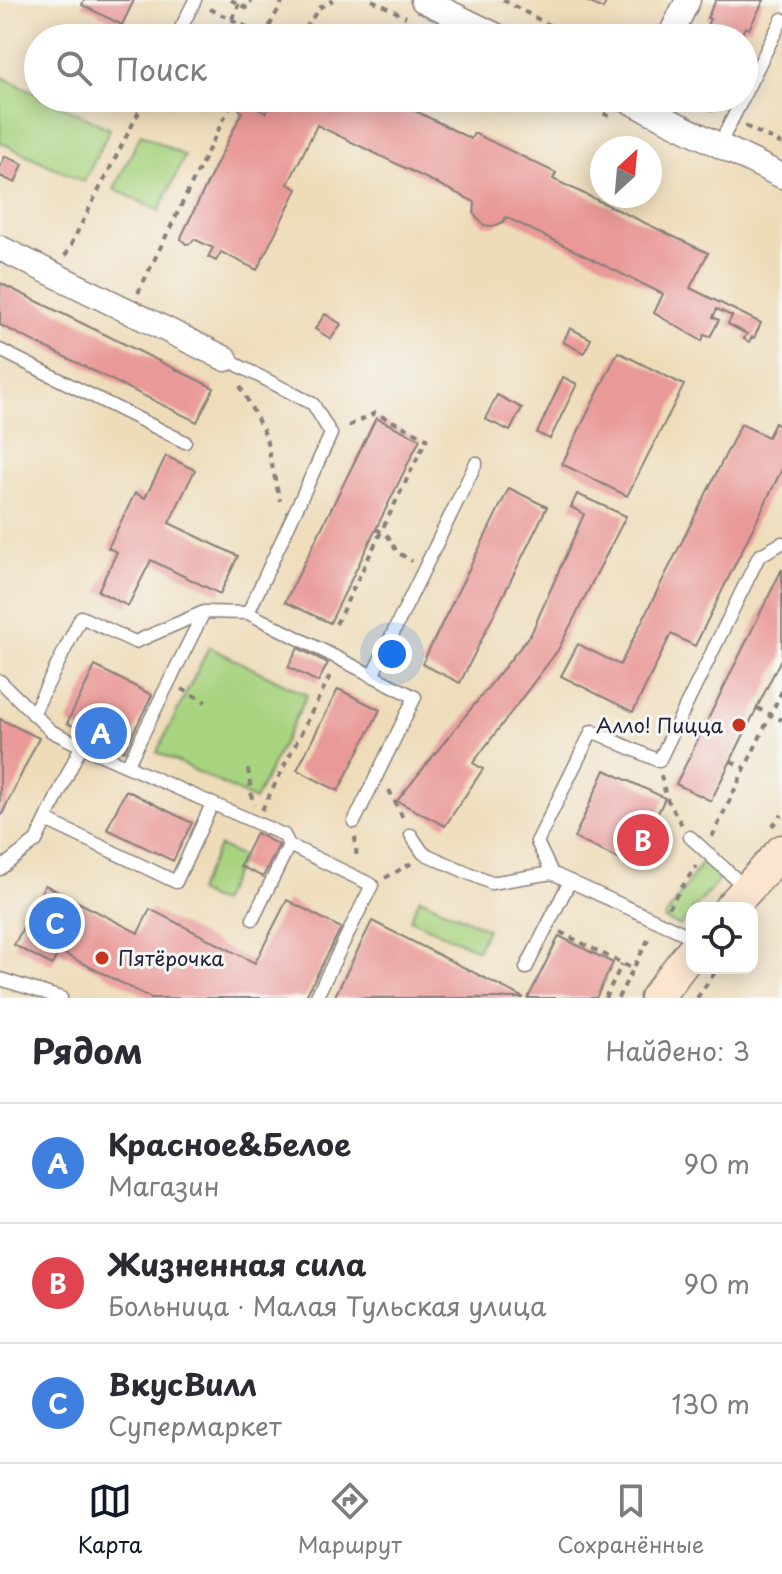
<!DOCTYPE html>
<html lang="ru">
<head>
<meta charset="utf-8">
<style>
  body { margin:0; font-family:"Playpen Sans",sans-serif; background:#f7f7f7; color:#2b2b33 }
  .controls { position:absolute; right:24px; bottom:24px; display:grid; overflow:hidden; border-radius:16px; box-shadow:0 4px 20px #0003 }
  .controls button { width:72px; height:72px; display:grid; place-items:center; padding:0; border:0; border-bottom:2px solid #e1e1e2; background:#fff; color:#2b2b33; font:40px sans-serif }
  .compass { position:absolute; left:590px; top:136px; width:72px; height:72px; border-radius:50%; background:#fff; box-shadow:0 4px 20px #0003; rotate:26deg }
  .you { position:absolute; left:392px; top:654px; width:28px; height:28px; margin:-20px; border:6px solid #fff; border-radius:50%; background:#1a73e8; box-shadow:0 0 0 12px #1a73e833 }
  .badge { display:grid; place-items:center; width:52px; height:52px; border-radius:50%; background:#111827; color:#fff; font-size:26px; font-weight:700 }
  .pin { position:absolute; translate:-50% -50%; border:4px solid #fff; box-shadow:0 2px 8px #0006 }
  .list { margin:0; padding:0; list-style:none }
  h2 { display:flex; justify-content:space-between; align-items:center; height:104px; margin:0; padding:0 32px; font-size:34px }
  h2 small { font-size:26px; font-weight:400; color:#7c7c81 }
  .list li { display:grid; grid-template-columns:52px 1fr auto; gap:24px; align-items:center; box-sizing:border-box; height:120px; padding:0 32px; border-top:2px solid #e1e1e2 }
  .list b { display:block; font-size:30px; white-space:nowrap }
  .list p { margin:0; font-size:26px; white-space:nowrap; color:#7c7c81 }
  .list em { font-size:26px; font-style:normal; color:#7c7c81 }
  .icon { flex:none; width:44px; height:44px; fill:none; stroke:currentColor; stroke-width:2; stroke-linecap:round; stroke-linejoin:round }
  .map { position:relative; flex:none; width:782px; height:998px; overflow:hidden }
  .search { position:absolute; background:#fff; box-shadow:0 4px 20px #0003; left:24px; right:24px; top:24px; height:88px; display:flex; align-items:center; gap:20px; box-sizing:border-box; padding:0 28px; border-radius:44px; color:#7c7c81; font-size:30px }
  .sheet { height:464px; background:#fff }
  nav { display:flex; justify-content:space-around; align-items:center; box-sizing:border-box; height:112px; border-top:2px solid #e1e1e2; background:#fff; font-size:22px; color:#7c7c81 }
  nav a { display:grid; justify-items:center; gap:4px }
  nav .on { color:#111827 }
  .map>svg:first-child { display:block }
  .green { fill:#a8d37f; stroke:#657a5d; stroke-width:2 }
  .building { fill:#e99997 }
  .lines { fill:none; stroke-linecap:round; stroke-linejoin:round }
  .service-casing { stroke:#887f7a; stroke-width:15 }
  .minor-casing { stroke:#887f7a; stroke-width:27 }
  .secondary-casing { stroke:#887f7a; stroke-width:35 }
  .path { stroke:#887f7a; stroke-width:4; stroke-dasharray:6 6; stroke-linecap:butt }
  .service { stroke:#fff; stroke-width:12 }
  .minor { stroke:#fff; stroke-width:24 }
  .secondary { stroke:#fbe5cf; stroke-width:32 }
  .poi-dot { fill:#c8321e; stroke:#f6f6f2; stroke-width:3 }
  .labels { text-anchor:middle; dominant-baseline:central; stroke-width:6; stroke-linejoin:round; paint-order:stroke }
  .poi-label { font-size:20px; fill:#22223b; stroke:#f6f6f2; text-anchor:end }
</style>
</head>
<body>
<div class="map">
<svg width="782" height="998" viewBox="0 0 782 998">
  <rect width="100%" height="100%" fill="#f6f6f2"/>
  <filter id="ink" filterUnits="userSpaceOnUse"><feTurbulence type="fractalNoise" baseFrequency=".0125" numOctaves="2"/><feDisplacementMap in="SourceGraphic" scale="16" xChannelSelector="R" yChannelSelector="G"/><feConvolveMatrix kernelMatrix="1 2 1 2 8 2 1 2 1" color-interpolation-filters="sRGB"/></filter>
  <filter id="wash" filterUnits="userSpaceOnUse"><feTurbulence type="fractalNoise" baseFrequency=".006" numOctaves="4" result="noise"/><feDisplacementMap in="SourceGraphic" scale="32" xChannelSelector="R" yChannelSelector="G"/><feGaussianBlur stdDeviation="1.8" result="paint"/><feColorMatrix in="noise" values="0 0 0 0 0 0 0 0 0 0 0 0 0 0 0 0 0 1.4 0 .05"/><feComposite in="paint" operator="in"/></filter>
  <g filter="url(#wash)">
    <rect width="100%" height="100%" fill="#eedcb9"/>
    <path class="green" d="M0 76 38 94V98H45L110 129 84 182 0 142Z
      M141 134 185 156 159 211 114 189Z
      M209 647 307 695 255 800 157 752Z
      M219 846 242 857 220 903 197 892Z
      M706 856 725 873 695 908H692V912L680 926 664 919Z
      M420 898 487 929 477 950 410 919Z"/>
    <g id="blocks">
      <path class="building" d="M84 0H134L122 25 82 5Z
        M584 0H607L603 9Z
        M716 0H764L749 29 745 27 740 38H701L710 19 707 18Z
        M108 98H126L123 105Z
        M273 98H390L471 139 474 133 556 173 553 179 708 253 690 288 761 323 754 338 752 337 749 342 744 339 747 334 728 324 732 316 717 309 713 317 719 320 710 337 704 335 702 341 654 313 663 294 506 217 503 222 494 226 484 225 477 218 474 214 475 202 317 125 288 184 297 189 257 270 221 252 216 261 208 257 213 248 194 239 191 243 186 244 181 239 182 235 242 112 239 109 242 103H245L266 113Z
        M5 156 23 164 15 183 0 176V167Z
        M0 283 214 388 197 422 0 325Z
        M325 314 341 324 331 339 315 329Z
        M570 328 591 339 584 353 563 342Z
        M618 352 684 385 627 496 562 464Z
        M563 377 577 384 550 439 537 433Z
        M497 395 522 408 510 431 485 419Z
        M376 418 420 439 330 623 285 602Z
        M775 423 782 427V469L695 646 671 634 633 712 561 676 578 644 620 665 741 424 768 437Z
        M166 456 195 470 169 523 238 556 220 594 151 560 128 606 98 591 117 552 108 548 135 493 145 498Z
        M509 488 547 507 460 683 422 664Z
        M577 494 626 516 558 650 473 763 483 769 445 826 397 801 531 634 584 514 571 507Z
        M782 569V657L711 801 676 784Z
        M298 648 328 663 318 682 288 667Z
        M95 666 152 695 124 751 67 723Z
        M338 689 380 710 338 791 297 770Z
        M0 719 39 738 0 818Z
        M605 770 665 798 634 866 574 838Z
        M126 790 192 823 173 861 107 829Z
        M256 833 279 845 263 877 240 866Z
        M45 885 138 933 150 909 255 963 287 900 341 928 305 998H151L59 951 52 965 14 945Z
        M372 921 524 998H334Z
        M559 936 613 963 596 998H528Z"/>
    </g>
  </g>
  <g filter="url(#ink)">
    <use href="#blocks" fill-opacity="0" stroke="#887f7a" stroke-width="2"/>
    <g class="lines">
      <defs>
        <path id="service" d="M176 38 195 0
          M744 95 782 19
          M719 145 743 98
          M0 350 185 442
          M226 359 313 404 331 434 248 613 415 697 354 822
          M372 676 476 463
          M0 681 51 731 81 746 284 835 289 845 372 885 316 998
          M33 714 81 617 135 642 204 612
          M127 766 204 612 248 613
          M46 820 176 882 212 804
          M411 835 423 853 491 883 552 873 692 937
          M690 837 747 889
          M0 869 36 841 81 746
          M552 873 537 842 592 731 659 761 759 556 782 543
          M253 919 289 845
          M526 968 570 881
          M0 979 61 998"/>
        <path id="minor" d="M423 0 501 38
          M669 38 688 0
          M623 98 782 176
          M0 248 226 359"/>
        <path id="secondary" d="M730 908 782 851
          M656 998 692 951"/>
      </defs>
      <use href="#service" class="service-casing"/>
      <use href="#minor" class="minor-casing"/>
      <use href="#secondary" class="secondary-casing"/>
      <path class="path" d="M231 0 247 8 252 0
        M372 0 406 17
        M503 0 573 38
        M210 9 265 36
        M232 19 239 4
        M264 37 283 0
        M299 38 319 8 333 0
        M571 98 609 116
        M687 98 719 113
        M745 126 782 144
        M65 256 146 98
        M138 293 234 98
        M240 386 265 434 280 501
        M376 529 388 536 397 552 412 561
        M336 624 427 438 375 413 344 428
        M182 689 206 702
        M757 708 782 720
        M731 761 745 768
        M248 769 253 805
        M661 775 666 797 682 825
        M389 790 405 822
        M262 810 332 672
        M772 826 782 815
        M355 837 357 860
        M712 837 782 691
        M385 878 412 863
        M668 908 696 866
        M560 932 633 969
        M605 998 622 964
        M618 998 650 936
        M697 998 718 968"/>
      <use href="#service" class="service"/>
      <use href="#minor" class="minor"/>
      <use href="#secondary" class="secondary"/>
    </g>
  </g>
  <g class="poi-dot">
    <circle cx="739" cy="725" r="8"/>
    <circle cx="102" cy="958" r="8"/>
  </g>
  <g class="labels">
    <g class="poi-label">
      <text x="723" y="725">Алло! Пицца</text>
      <text x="118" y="958" text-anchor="start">Пятёрочка</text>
    </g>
  </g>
</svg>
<div class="controls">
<button><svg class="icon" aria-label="locate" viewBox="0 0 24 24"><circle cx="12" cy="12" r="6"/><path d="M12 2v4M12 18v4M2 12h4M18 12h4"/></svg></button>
</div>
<svg class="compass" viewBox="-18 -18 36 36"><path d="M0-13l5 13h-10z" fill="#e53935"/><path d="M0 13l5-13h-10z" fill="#7c7c81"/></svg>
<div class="you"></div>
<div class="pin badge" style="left:101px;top:733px;background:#3f7fe0">A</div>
<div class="pin badge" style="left:643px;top:840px;background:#e0444e">B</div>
<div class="pin badge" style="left:55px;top:923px;background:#3f7fe0">C</div>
<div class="search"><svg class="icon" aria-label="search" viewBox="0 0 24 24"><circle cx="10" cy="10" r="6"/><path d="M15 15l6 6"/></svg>Поиск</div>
</div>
<section class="sheet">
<h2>Рядом<small>Найдено: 3</small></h2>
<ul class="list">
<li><span class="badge" style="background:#3f7fe0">A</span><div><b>Красное&amp;Белое</b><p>Магазин</p></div><em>90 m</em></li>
<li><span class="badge" style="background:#e0444e">B</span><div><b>Жизненная сила</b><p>Больница · Малая Тульская улица</p></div><em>90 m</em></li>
<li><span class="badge" style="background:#3f7fe0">C</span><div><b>ВкусВилл</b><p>Супермаркет</p></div><em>130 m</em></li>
</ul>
</section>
<nav>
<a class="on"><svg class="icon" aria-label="map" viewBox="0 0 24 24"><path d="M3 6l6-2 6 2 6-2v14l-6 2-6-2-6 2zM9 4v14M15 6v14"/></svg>Карта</a>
<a><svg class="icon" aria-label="directions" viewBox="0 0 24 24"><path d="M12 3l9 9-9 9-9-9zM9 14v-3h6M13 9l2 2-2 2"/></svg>Маршрут</a>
<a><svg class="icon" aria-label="saved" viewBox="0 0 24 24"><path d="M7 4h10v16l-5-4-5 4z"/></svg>Сохранённые</a>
</nav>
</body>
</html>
